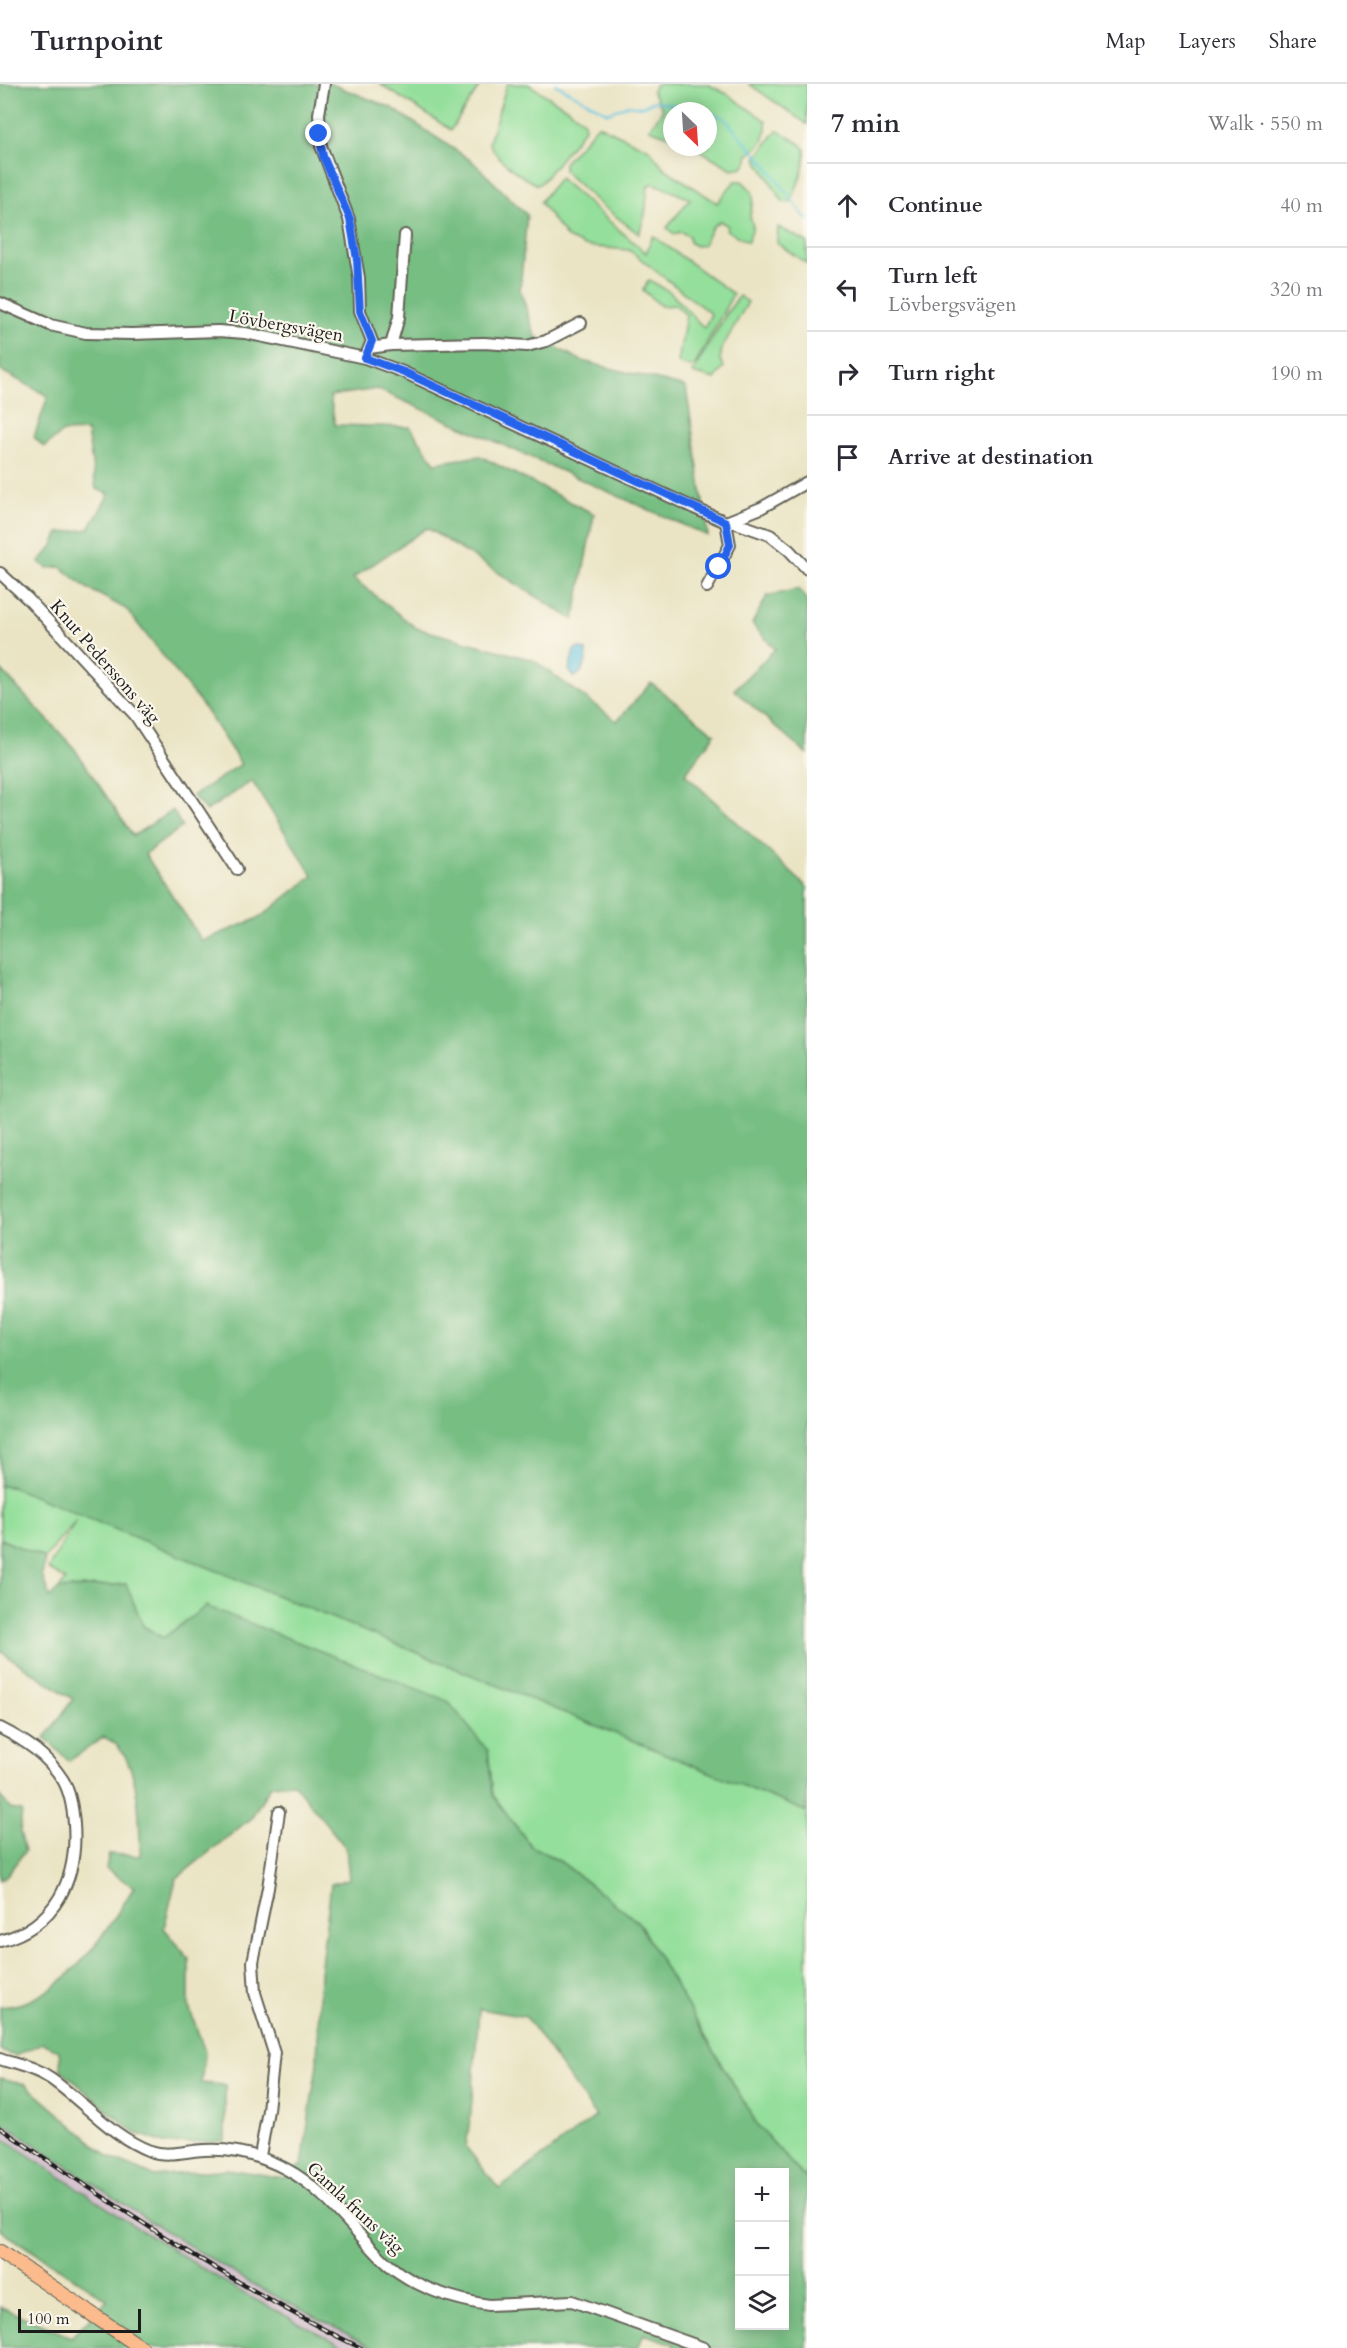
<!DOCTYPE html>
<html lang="en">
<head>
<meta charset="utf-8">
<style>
  body { margin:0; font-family:Cardo,serif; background:#f2f2f3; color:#2b2b33 }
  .controls { position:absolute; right:18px; bottom:18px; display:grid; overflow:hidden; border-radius:0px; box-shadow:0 3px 15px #0003 }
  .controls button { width:54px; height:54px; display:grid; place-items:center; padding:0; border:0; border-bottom:2px solid #e1e1e2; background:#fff; color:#2b2b33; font:30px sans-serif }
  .compass { position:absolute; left:663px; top:18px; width:54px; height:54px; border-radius:50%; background:#fff; box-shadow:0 3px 15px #0003; rotate:155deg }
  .scale { position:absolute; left:18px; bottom:15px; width:123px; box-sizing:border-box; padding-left:6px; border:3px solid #1c1c1c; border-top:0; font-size:16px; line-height:21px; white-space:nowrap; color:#1c1c1c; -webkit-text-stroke:4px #fbf7ec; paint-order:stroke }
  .stop { position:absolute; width:18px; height:18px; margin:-14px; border:4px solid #2563eb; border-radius:50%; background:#fff }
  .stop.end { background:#2563eb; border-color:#fff; box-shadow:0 2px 6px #0008 }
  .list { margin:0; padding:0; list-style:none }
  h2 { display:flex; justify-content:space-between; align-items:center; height:78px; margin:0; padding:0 24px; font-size:26px }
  h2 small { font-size:20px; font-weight:400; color:#7c7c81 }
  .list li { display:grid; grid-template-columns:39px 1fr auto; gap:18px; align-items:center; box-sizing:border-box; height:84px; padding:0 24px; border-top:2px solid #e1e1e2 }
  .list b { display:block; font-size:22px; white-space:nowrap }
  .list p { margin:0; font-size:20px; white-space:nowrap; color:#7c7c81 }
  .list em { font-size:20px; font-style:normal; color:#7c7c81 }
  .icon { flex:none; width:33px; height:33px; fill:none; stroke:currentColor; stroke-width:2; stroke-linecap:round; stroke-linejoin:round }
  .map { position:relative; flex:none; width:807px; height:2264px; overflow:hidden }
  header { display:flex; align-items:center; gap:36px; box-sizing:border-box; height:84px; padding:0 30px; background:#fff; border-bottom:2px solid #e1e1e2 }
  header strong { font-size:28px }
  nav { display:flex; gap:33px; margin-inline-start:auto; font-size:21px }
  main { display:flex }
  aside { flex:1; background:#fff }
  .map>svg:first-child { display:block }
  .industrial { fill:#d1bdcb }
  .green { fill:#94df9b; stroke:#587e5c; stroke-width:1.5 }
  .forest { fill:#77be83; stroke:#4a6d50; stroke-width:1.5; fill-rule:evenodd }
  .water { fill:#61c3df; stroke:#3e707e; stroke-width:1.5 }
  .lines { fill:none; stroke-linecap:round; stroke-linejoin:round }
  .stream { stroke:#61c3df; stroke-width:2 }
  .minor-casing { stroke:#646257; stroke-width:14 }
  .major-casing { stroke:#646257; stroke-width:16 }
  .minor { stroke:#fff; stroke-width:10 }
  .major { stroke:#fbbb8c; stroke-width:14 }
  .rail-casing { stroke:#1c1c1c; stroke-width:4.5 }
  .rail { stroke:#fbf7ec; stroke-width:2; stroke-dasharray:7; stroke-linecap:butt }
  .route { stroke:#2563eb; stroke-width:8 }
  .labels { text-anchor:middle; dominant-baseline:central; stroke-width:4.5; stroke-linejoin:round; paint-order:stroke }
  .street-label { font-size:18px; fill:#1c1c1c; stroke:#fbf7ec }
</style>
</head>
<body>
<header>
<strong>Turnpoint</strong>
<nav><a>Map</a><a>Layers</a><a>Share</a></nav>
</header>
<main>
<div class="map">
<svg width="807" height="2264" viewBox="0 0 807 2264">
  <rect width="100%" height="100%" fill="#fbf7ec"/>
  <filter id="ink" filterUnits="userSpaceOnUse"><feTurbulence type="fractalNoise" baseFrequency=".0167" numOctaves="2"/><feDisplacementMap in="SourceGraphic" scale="12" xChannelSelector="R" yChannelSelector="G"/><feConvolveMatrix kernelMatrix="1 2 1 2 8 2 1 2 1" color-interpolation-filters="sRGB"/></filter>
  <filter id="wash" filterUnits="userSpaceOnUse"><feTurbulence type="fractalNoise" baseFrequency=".008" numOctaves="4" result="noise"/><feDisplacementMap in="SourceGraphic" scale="24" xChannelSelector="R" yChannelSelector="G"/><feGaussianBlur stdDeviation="1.35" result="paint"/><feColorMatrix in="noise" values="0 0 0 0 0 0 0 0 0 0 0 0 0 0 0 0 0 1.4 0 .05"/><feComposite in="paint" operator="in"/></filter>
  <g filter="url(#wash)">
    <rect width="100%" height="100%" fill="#eae4c4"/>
    <path class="industrial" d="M0 2037 146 2135 250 2199 375 2264H347L243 2209 139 2145 0 2052Z"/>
    <path class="green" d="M380 0H481L451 46Z
      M507 0H528L573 28 584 38 585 44 543 97 538 101C519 92 498 77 489 59Z
      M656 0H707L727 10 766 37C767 57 762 60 747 72V77L743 83 732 85 694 63H708V27H672V53L649 45 663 26 652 7Z
      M749 0H807V40Z
      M598 41 649 65 664 84 717 119 735 97H742L752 107 753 116 750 132 753 143 748 158 726 146 728 142 720 137 712 143 703 161 696 162 690 159 689 152 681 148 674 150 667 144 690 115 653 99 648 102 645 130 639 150 600 120 564 87V79Z
      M777 46C785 52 800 57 805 65 807 79 796 106 790 119L783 118 756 74Z
      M559 94 646 169 653 152 733 210 695 281 690 283 678 279 686 231 676 221 661 222 643 206 649 196 670 208 704 244 711 230 629 166 585 162 567 154 540 118Z
      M778 143 807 158V180L777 159Z
      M739 212 748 218 722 264 720 276 724 283 715 295 692 289 725 232Z
      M0 1402 90 1413 807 1728V2093L802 2091 758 2042 638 1838 561 1778 531 1762 512 1737 493 1711 488 1666 163 1554 143 1542 126 1500 59 1505 66 1496 48 1485 76 1436 45 1474 0 1455Z"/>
    <path class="forest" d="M0 0H331L392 24 472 77 527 131 520 205 535 252 582 277 686 303 708 452 377 305 330 312 335 341 410 343 435 379 480 372 594 430 574 536 427 444 353 494 416 544 533 576 617 637 651 599 715 650 685 690 807 803V1728L9 1402H0V585L74 664 133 752 173 726 182 743 145 770 202 857 259 834 313 792 252 697 206 727 193 712 241 680 202 621 126 525 87 504 61 483 47 484 39 478 52 463 59 449 89 445 109 410 96 405 87 347 63 348 44 363 34 353 48 312 0 286Z
      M798 505 807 515V670L734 606 775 565 752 540 767 512Z
      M0 1455 45 1474 42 1492 50 1513 59 1505 126 1500 143 1542 163 1554 206 1522 448 1617 488 1667 493 1711 512 1737 531 1762 561 1778 638 1838 758 2042 802 2091 807 2093V2264H673L674 2260 644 2250 638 2264H375L250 2199 146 2135 0 2037V1994L25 2000 109 2073 154 2092 227 2085 285 2094 302 2080 317 1980 320 1889 331 1800 349 1795 346 1764 293 1699 271 1701 251 1734 176 1795 164 1844 189 1875V1923L205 1968 201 1999 225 2001V2057L167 2060 135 2049 61 1986 59 1967 43 1959 15 1972 0 1967V1923C61 1921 105 1850 134 1803L106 1785 109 1770 140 1772C140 1742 140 1687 119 1664 116 1659 109 1656 104 1653L69 1677 45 1654 73 1615 0 1567ZM479 1925 526 1933 596 2032 499 2105 466 2063 471 2028ZM740 2088H784V2242H740Z
      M0 1711 10 1725 22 1727 20 1748 25 1767 7 1791 0 1796Z
      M0 2052 139 2145 243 2209 347 2264H0V2223L71 2253 108 2216 0 2146Z"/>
    <path class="water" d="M578 564 586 566C587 577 585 588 574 593L569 586 574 566Z"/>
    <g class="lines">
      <path class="stream" d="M555 0 608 29 628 21 641 23 654 17 703 27
        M708 28 724 34 767 82 807 136"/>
    </g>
  </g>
  <g filter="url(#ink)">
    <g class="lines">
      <defs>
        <path id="minor" d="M324 0 319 30 321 62 349 135 359 194 360 227 372 257 365 274
          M0 219 50 241 86 249 132 250 218 247 245 249 365 274 403 288 694 424 726 438 736 439 770 451 789 466 807 485
          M391 261 399 233 405 151
          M369 264 391 261 484 259 527 262 546 257 581 239
          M0 489 28 515 135 631 237 785
          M707 503 730 461 726 438 761 424 807 398
          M0 1644C26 1657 47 1671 63 1696 70 1708 73 1727 74 1740 78 1795 56 1842 0 1857
          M0 1975C17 1981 35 1984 51 1995 84 2018 111 2052 150 2067 168 2073 186 2067 204 2066 232 2064 261 2072 286 2085 328 2107 355 2150 389 2181 416 2204 455 2216 489 2221L572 2217 704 2264
          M260 2072 268 2026 274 1969 255 1909 253 1878 268 1804 279 1728"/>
        <path id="major" d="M0 2168 142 2264"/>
      </defs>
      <use href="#minor" class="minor-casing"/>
      <use href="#major" class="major-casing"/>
      <use href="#minor" class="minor"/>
      <use href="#major" class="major"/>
      <defs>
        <path id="rail" d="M0 2044C117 2123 234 2202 361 2264"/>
      </defs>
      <use href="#rail" class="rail-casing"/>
      <use href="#rail" class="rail"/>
    </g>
  </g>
  <g class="lines" filter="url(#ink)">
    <path class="route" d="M319 50 323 72 350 135 357 176 360 227 372 257 365 274 404 288 726 438 730 461 719 483"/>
  </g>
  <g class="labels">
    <g class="street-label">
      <text transform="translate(286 242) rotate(10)">Lövbergsvägen</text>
      <text transform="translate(105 578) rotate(49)">Knut Pederssons väg</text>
      <text transform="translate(355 2124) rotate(43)">Gamla fruns väg</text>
    </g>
  </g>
</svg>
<div class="controls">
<button>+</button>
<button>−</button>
<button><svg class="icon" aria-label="layers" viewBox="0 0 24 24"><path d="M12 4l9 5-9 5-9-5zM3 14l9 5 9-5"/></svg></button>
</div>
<svg class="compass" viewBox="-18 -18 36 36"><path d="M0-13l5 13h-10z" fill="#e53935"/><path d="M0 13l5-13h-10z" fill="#7c7c81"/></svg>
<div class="scale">100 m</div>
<div class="stop" style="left:719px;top:483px"></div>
<div class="stop end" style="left:319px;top:50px"></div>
</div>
<aside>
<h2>7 min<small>Walk · 550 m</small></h2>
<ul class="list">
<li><svg class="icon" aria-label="ahead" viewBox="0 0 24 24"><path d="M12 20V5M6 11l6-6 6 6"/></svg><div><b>Continue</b></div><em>40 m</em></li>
<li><svg class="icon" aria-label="left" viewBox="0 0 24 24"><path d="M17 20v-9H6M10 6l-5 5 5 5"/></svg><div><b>Turn left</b><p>Lövbergsvägen</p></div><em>320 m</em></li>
<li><svg class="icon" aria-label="right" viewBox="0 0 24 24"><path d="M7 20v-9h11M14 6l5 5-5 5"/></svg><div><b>Turn right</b></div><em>190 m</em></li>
<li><svg class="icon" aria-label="arrive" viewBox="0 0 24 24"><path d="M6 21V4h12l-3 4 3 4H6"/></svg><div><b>Arrive at destination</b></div></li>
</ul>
</aside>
</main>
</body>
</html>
